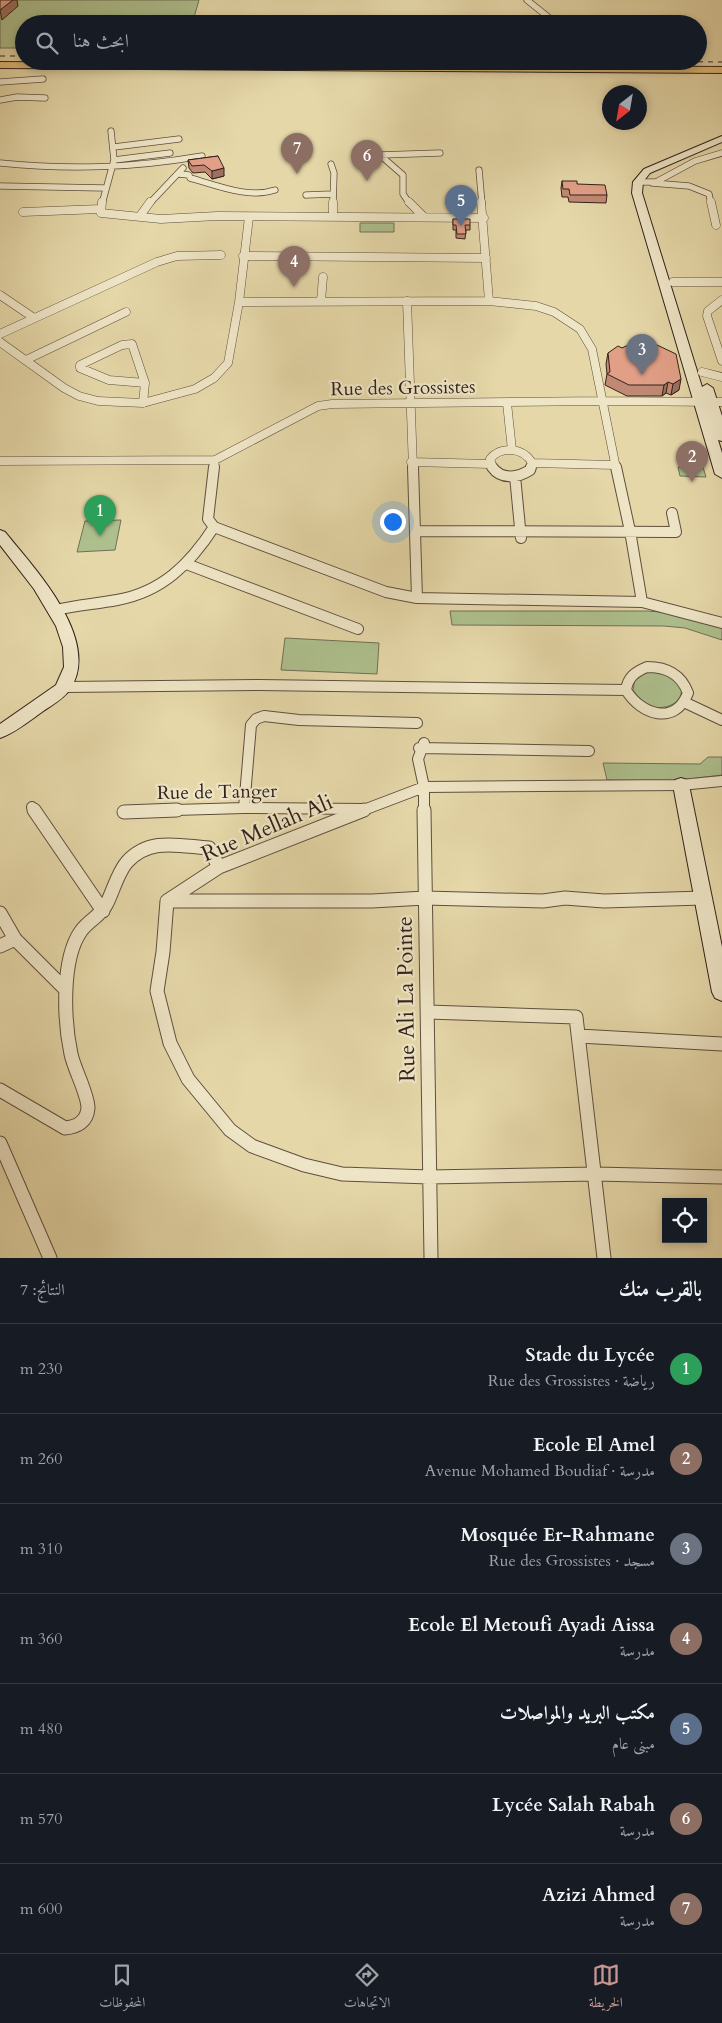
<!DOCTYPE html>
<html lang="ar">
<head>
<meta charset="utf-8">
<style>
  body { margin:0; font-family:Cardo,Amiri,serif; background:#242831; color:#f1f3f6; direction:rtl }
  .controls { position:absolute; right:15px; bottom:15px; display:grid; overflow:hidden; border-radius:0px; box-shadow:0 2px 8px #0003 }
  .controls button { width:45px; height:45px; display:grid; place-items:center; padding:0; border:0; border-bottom:1px solid #363941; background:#171b24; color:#f1f3f6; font:25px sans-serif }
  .compass { position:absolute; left:602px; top:85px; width:45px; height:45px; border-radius:50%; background:#171b24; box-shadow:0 2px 8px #0003; rotate:211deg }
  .you { position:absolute; left:392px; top:521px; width:18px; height:18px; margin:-12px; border:4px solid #fff; border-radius:50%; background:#1a73e8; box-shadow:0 0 0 8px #1a73e833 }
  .badge { display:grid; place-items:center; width:32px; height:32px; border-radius:50%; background:#c59692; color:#fff; font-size:16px; font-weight:700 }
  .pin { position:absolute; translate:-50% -41px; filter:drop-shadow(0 1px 2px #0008) }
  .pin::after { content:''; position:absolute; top:26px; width:18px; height:15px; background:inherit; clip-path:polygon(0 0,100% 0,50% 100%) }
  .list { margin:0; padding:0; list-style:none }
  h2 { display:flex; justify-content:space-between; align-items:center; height:65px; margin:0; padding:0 20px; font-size:21px }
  h2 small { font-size:16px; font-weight:400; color:#9ea1a6 }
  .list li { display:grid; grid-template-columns:32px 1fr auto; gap:15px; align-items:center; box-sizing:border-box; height:90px; padding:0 20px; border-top:1px solid #363941 }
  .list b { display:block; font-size:19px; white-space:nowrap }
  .list p { margin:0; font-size:16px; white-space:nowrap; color:#9ea1a6 }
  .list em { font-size:16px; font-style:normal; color:#9ea1a6 }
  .icon { flex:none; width:28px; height:28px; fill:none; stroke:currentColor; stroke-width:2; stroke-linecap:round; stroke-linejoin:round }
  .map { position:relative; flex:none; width:722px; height:1258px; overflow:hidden; direction:ltr }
  .search { position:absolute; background:#171b24; box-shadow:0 2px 8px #0003; left:15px; right:15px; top:15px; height:55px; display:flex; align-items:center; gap:12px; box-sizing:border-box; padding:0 18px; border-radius:28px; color:#9ea1a6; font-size:19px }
  .sheet { height:695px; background:#171b24 }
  nav { display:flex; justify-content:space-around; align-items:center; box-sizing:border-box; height:70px; border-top:1px solid #363941; background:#171b24; font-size:14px; color:#9ea1a6 }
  nav a { display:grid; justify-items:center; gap:2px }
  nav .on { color:#c59692 }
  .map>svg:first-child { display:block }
  .green { fill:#adbf8d; stroke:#707054 }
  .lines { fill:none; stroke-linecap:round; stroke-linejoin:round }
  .street-far3-casing { stroke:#5f4f3e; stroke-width:7 }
  .street-far2-casing { stroke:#5f4f3e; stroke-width:9 }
  .street-far1-casing { stroke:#5f4f3e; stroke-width:12 }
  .street-casing { stroke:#5f4f3e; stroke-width:15 }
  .secondary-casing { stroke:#32221b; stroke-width:2 }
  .primary-casing { stroke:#32221b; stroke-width:2 }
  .street-far3 { stroke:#eee5c6; stroke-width:5.5 }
  .street-far2 { stroke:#eee5c6; stroke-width:8 }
  .street-far1 { stroke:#eee5c6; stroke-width:10 }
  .street { stroke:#eee5c6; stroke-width:13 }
  .secondary { fill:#eee5c6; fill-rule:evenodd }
  .primary { fill:#e2bc74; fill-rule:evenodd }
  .rail { stroke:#32221b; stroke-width:1; stroke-dasharray:5 5; stroke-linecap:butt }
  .wall { fill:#c18973; stroke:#32221b }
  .shaded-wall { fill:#9d6f5e; stroke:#32221b }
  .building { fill:#e09f86; stroke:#32221b }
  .labels { text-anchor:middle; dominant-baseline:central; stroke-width:4.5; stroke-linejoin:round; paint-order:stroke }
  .street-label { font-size:19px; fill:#32221b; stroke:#eee5c6 }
  .near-street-label { font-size:22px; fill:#32221b; stroke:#eee5c6 }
</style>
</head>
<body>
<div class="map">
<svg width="722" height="1258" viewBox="0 0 722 1258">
  <rect width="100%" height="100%" fill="#e5d7a8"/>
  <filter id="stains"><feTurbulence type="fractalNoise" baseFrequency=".004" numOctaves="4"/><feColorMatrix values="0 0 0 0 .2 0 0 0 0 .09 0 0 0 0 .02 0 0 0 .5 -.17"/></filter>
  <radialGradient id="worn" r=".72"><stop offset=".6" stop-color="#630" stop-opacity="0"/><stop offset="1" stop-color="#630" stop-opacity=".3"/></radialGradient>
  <path class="green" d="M0 0H199L192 24H24V48H0Z
    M360 223H394V232H360Z
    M678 467H703L706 477 680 476Z
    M121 520 115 550 77 552 85 521Z
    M450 611H647L673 613 722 627V640L685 628 664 626 452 625Z
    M285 638 379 643 377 674 281 670Z
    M660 671 674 678 682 688 680 700C661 713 646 709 633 690L635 679 645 672Z
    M708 757H722V775L673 781 607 780 603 763 700 764Z"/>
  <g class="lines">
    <defs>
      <path id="street-far3" d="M527 0 557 24
        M0 82 43 79
        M0 100 17 97 45 98
        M114 147 179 139
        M114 160 170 153
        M0 163C70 170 132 168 202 156
        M331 164 334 173 333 204
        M479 170 482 204
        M179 174 189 175 190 178C216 185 248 199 275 190
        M638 182H656L695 161 722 153
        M652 183 689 186 709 194 711 204
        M0 186 105 188
        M306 195 333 194
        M102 204 114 160 111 131
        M149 204 183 168
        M410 204 403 194V175L380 155 440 153"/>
      <path id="street-far2" d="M102 202 101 213 161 219 217 216 484 218
        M409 202 424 217
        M481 202 489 301
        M711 202 716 225
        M23 212 100 209
        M140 216 150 202
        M333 216V202
        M243 256 486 258
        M673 282H722
        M0 295 34 318
        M722 300 708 311 707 316 722 361
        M321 301 323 277
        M407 301 413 468
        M239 302 489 301 536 306 554 312 580 329 592 349 616 468
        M0 334 157 262 177 256 221 255
        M0 342 64 388 79 396 98 401 143 403 195 389 214 378 228 363 239 302 249 217
        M132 344 145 383 109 380 80 368V365L122 345Z
        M26 360 126 312
        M702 372 722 377
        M143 403 145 383
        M507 403 512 450
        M0 461 215 460 318 406 332 404 601 401 722 402
        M411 462 490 464
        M532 463 615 465
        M214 468 215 460
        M493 468 490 459C501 445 524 448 532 463L531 468"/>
      <path id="street-far1" d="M214 467 208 519 214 527 386 592 417 598 642 602 722 623
        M413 467 417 598
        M492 467C501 480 518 478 530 470L531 467
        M616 467 630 531 642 602
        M515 476 521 538
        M415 531 676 532 672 513
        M189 565 358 629
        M56 610C76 605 96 604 117 600 162 592 190 564 214 527
        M647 667C667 667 681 674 688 693 675 726 641 715 626 690 628 677 635 672 647 667Z
        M65 687 259 685 626 690
        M686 703 722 720
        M424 743 418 759 424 787V811
        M419 748 589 751
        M32 807 35 811
        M244 808 251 725 256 719 264 716 299 720 417 723
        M140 811 244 808 363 809
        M361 811 424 787 681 785 722 781"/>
      <path id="street" d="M34 810 103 911
        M364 810 219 867 167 901 163 952 157 991 170 1043 188 1079 230 1130 252 1146 304 1165 342 1174 429 1177 596 1174 722 1177
        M424 810 431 1258
        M124 812 177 810
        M168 901H372L425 898 543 901 565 898 604 901 703 898
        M0 913 15 939 65 989
        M0 946 15 939
        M428 1012 576 1017 604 1258
        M579 1036 722 1044
        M0 1090 65 1128C77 1127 87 1122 88 1108 88 1094 74 1069 71 1054 64 1021 61 959 81 931 89 920 101 916 107 903 113 891 118 872 127 862 150 837 179 846 209 848L219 867
        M0 1143 50 1258"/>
      <path id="secondary" d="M722 136V142L650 173 643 182 642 193 702 387 707 384 713 388 722 416V441L718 440 722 453V478L715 474 632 193 633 182 644 169Z
        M0 530 5 532C34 568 101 638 71 688 65 698 52 705 42 712 29 721 15 733 0 738V724L56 685 64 667 63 647 56 626 34 589 0 545Z
        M681 778 687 780 689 785 722 947V1001L715 998 712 992 673 785 675 780Z"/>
      <path id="primary" d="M0 62 722 67V73L0 68Z"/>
    </defs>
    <use href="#street-far3" class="street-far3-casing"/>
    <use href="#street-far2" class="street-far2-casing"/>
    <use href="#street-far1" class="street-far1-casing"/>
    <use href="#street" class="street-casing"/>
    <use href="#secondary" class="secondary-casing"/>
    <use href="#primary" class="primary-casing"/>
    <use href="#street-far3" class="street-far3"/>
    <use href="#street-far2" class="street-far2"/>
    <use href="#street-far1" class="street-far1"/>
    <use href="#street" class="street"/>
    <use href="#secondary" class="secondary"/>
    <use href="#primary" class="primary"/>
    <path class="rail" d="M0 56H24
      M618 61 722 62"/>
  </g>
  <path class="wall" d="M218 156 224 176 212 179 205 172 193 173 189 168 188 160Z
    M562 181 577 184 607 195 606 203 569 202 568 197H562L561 188Z
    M453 219 470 225V230H466L465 239 456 238V230H453Z
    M655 344 679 390 671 395 666 393 662 396H627L605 385 607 374 606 364 608 353 622 348Z"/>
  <path class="shaded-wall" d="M13 0H17L18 6 2 20 0 10Z
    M224 168V176L212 179V171Z
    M681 379 679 390 671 395 673 384Z
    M668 382 666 393 662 396 664 385Z"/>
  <path class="building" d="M0 0H13L0 10Z
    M218 156 224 168 212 171 204 165 192 166 188 160Z
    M562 181H577V184L605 185 607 195H570L569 189H563Z
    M453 219H470V225H465L466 234H457L456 225H453Z
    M655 344 676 354 681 379 673 384 668 382 664 385H629L607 374 610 372 608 353 618 346 622 348 626 346Z"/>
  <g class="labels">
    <g class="street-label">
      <text transform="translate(403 388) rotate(-1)">Rue des Grossistes</text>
      <text transform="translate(217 792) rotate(-1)">Rue de Tanger</text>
    </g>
    <g class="near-street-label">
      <text transform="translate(267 828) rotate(-23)">Rue Mellah Ali</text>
      <text transform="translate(406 999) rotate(-91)">Rue Ali La Pointe</text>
    </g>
  </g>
  <rect width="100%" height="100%" filter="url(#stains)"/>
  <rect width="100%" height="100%" fill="url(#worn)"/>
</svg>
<div class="controls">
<button><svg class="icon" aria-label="locate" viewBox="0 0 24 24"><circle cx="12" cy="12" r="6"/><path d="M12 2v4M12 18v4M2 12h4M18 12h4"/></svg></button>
</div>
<svg class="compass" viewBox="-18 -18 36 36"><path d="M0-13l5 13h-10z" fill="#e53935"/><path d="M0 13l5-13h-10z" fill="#9ea1a6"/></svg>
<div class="you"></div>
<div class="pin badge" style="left:100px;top:536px;background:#2e9e5b">1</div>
<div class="pin badge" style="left:692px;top:482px;background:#8d6e63">2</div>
<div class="pin badge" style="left:642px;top:375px;background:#6b7280">3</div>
<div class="pin badge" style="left:294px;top:287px;background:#8d6e63">4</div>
<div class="pin badge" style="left:461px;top:226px;background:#5c6f8a">5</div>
<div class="pin badge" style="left:367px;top:181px;background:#8d6e63">6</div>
<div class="pin badge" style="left:297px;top:174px;background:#8d6e63">7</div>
<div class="search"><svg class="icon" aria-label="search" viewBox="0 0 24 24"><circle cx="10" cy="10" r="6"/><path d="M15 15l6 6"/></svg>ابحث هنا</div>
</div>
<section class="sheet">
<h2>بالقرب منك<small>النتائج: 7</small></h2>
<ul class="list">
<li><span class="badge" style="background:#2e9e5b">1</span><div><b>Stade du Lycée</b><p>رياضة · Rue des Grossistes</p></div><em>230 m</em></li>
<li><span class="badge" style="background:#8d6e63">2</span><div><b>Ecole El Amel</b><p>مدرسة · Avenue Mohamed Boudiaf</p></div><em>260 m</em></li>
<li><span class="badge" style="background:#6b7280">3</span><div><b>Mosquée Er-Rahmane</b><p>مسجد · Rue des Grossistes</p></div><em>310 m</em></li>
<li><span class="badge" style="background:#8d6e63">4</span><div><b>Ecole El Metoufi Ayadi Aissa</b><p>مدرسة</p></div><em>360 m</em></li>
<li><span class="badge" style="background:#5c6f8a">5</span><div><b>مكتب البريد والمواصلات</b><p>مبنى عام</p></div><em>480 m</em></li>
<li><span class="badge" style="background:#8d6e63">6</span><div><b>Lycée Salah Rabah</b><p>مدرسة</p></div><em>570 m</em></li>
<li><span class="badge" style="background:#8d6e63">7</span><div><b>Azizi Ahmed</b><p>مدرسة</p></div><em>600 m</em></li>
</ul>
</section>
<nav>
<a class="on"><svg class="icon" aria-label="map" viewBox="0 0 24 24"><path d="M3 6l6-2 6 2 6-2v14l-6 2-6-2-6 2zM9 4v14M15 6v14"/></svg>الخريطة</a>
<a><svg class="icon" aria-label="directions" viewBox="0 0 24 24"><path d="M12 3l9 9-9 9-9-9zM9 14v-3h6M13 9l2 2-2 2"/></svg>الاتجاهات</a>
<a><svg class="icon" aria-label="saved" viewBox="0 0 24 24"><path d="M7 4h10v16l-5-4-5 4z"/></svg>المحفوظات</a>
</nav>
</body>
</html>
